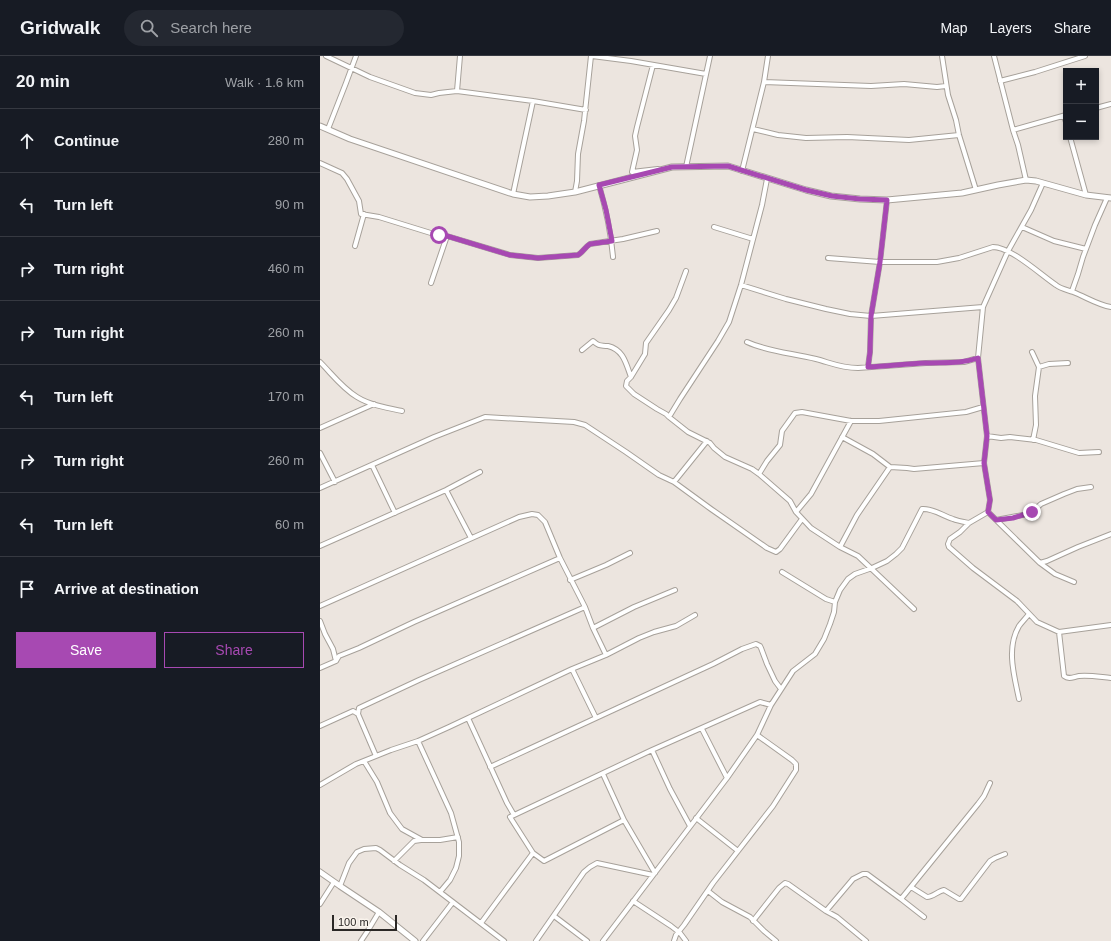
<!DOCTYPE html>
<html lang="en">
<head>
<meta charset="utf-8">
<style>
  body { margin:0; font-family:Helvetica,sans-serif; background:#242831; color:#f1f3f6 }
  .controls { position:absolute; right:12px; top:12px; display:grid; overflow:hidden; border-radius:0px; box-shadow:0 2px 6px #0003 }
  .controls button { width:36px; height:36px; display:grid; place-items:center; padding:0; border:0; border-bottom:1px solid #363941; background:#171b24; color:#f1f3f6; font:20px sans-serif }
  .scale { position:absolute; left:12px; bottom:10px; width:65px; box-sizing:border-box; padding-left:4px; border:2px solid #2b2826; border-top:0; font-size:11px; line-height:14px; white-space:nowrap; color:#2b2826; -webkit-text-stroke:3px #f9f3ec; paint-order:stroke }
  .stop { position:absolute; width:12px; height:12px; margin:-9px; border:3px solid #a749b2; border-radius:50%; background:#fff }
  .stop.end { background:#a749b2; border-color:#fff; box-shadow:0 1px 4px #0008 }
  .list { margin:0; padding:0; list-style:none }
  h2 { display:flex; justify-content:space-between; align-items:center; height:52px; margin:0; padding:0 16px; font-size:17px }
  h2 small { font-size:13px; font-weight:400; color:#9ea1a6 }
  .list li { display:grid; grid-template-columns:26px 1fr auto; gap:12px; align-items:center; box-sizing:border-box; height:64px; padding:0 16px; border-top:1px solid #363941 }
  .list b { display:block; font-size:15px; white-space:nowrap }
  .list em { font-size:13px; font-style:normal; color:#9ea1a6 }
  .actions { display:flex; gap:8px; padding:12px 16px }
  .actions a { flex:1; padding:9px 0; border:1px solid #a749b2; border-radius:0px; text-align:center; font-size:14px; color:#a749b2 }
  .actions .main { background:#a749b2; color:#fff }
  .icon { flex:none; width:22px; height:22px; fill:none; stroke:currentColor; stroke-width:2; stroke-linecap:round; stroke-linejoin:round }
  .map { position:relative; flex:none; width:791px; height:885px; overflow:hidden }
  header { display:flex; align-items:center; gap:24px; box-sizing:border-box; height:56px; padding:0 20px; background:#171b24; border-bottom:1px solid #363941 }
  header strong { font-size:19px }
  nav { display:flex; gap:22px; margin-inline-start:auto; font-size:14px }
  .search { width:280px; height:36px; background:#242831; display:flex; align-items:center; gap:10px; box-sizing:border-box; padding:0 14px; border-radius:22px; color:#9ea1a6; font-size:15px }
  main { display:flex }
  aside { flex:1; background:#171b24 }
  .map>svg:first-child { display:block }
  .lines { fill:none; stroke-linecap:round; stroke-linejoin:round }
  .minor-casing { stroke:#a7a19a; stroke-width:6 }
  .tertiary-casing { stroke:#a7a19a; stroke-width:7 }
  .minor { stroke:#fff; stroke-width:4 }
  .tertiary { stroke:#fff; stroke-width:5 }
  .route { stroke:#a749b2; stroke-width:5 }
</style>
</head>
<body>
<header>
<strong>Gridwalk</strong>
<div class="search"><svg class="icon" aria-label="search" viewBox="0 0 24 24"><circle cx="10" cy="10" r="6"/><path d="M15 15l6 6"/></svg>Search here</div>
<nav><a>Map</a><a>Layers</a><a>Share</a></nav>
</header>
<main>
<aside>
<h2>20 min<small>Walk · 1.6 km</small></h2>
<ul class="list">
<li><svg class="icon" aria-label="ahead" viewBox="0 0 24 24"><path d="M12 20V5M6 11l6-6 6 6"/></svg><div><b>Continue</b></div><em>280 m</em></li>
<li><svg class="icon" aria-label="left" viewBox="0 0 24 24"><path d="M17 20v-9H6M10 6l-5 5 5 5"/></svg><div><b>Turn left</b></div><em>90 m</em></li>
<li><svg class="icon" aria-label="right" viewBox="0 0 24 24"><path d="M7 20v-9h11M14 6l5 5-5 5"/></svg><div><b>Turn right</b></div><em>460 m</em></li>
<li><svg class="icon" aria-label="right" viewBox="0 0 24 24"><path d="M7 20v-9h11M14 6l5 5-5 5"/></svg><div><b>Turn right</b></div><em>260 m</em></li>
<li><svg class="icon" aria-label="left" viewBox="0 0 24 24"><path d="M17 20v-9H6M10 6l-5 5 5 5"/></svg><div><b>Turn left</b></div><em>170 m</em></li>
<li><svg class="icon" aria-label="right" viewBox="0 0 24 24"><path d="M7 20v-9h11M14 6l5 5-5 5"/></svg><div><b>Turn right</b></div><em>260 m</em></li>
<li><svg class="icon" aria-label="left" viewBox="0 0 24 24"><path d="M17 20v-9H6M10 6l-5 5 5 5"/></svg><div><b>Turn left</b></div><em>60 m</em></li>
<li><svg class="icon" aria-label="arrive" viewBox="0 0 24 24"><path d="M6 21V4h12l-3 4 3 4H6"/></svg><div><b>Arrive at destination</b></div></li>
</ul>
<div class="actions"><a class="main">Save</a><a>Share</a></div>
</aside>
<div class="map">
<svg width="791" height="885" viewBox="0 0 791 885">
  <rect width="100%" height="100%" fill="#ece5df"/>
  <g class="lines">
    <defs>
      <path id="minor" d="M6 0 50 21 95 37 111 39 119 37 137 35 213 45 266 54
        M272 0 311 5 386 18
        M622 0 628 39 636 64 639 79 656 134
        M674 0 693 74 698 89 706 124
        M333 9 317 71 315 80 317 94 312 116 338 113
        M680 25 715 16 765 0
        M444 26 551 30 584 28 617 31 626 30
        M137 35 140 0
        M776 52 791 48
        M744 60 746 66
        M8 73 26 27 36 0
        M433 73 458 79 486 82 527 81 589 84 639 79
        M693 74 746 59
        M750 81 766 139
        M0 107 22 117 27 123 39 145 41 158 59 161 114 178 127 180 190 199 218 202 258 199C263 196 265 191 270 188L303 183 337 175
        M366 111 390 0
        M422 115 444 26 448 0
        M279 129C286 153 291 177 293 201
        M255 136 257 125 258 98 264 65 271 0
        M193 138 213 45
        M394 171 433 183
        M702 171 734 185 766 193
        M35 190 44 158
        M508 202 560 206H617L639 202 673 191C691 191 721 219 736 229 741 233 748 234 753 236 766 241 778 249 791 251
        M366 215 356 242 349 254 326 287 325 298 311 321 307 325 306 330 314 338 337 353 346 358 349 361 368 376 390 387 394 392 405 401 432 413 439 418 470 445 476 456 491 472 520 491 538 500 594 553
        M111 227 127 180
        M421 229 466 243 506 253 530 258 551 260 663 251
        M752 235 758 218 763 201 775 169 787 142
        M427 286C449 296 472 297 496 303 511 307 521 312 538 312L606 307 644 306 658 302
        M262 294 273 285C280 291 280 289 288 290 304 294 306 308 311 321
        M712 296 719 311 715 340 716 369 713 384
        M0 306C12 318 22 332 37 341 50 349 67 352 82 355
        M548 311 550 296 551 260 560 206 567 144
        M719 311 729 308 748 307
        M349 361 360 343 398 285 409 266 421 229 442 149 447 123
        M0 372 54 348
        M667 380 681 382 690 381 716 384 759 397 779 396
        M522 381 553 398 570 411
        M0 397 15 426
        M52 409 75 457
        M439 418 447 405 460 389 462 375 475 357 482 356 531 365H559L646 356 663 351
        M354 426 387 385
        M0 432 114 381 165 361 254 366 265 369 306 396 339 419 354 426 391 453 447 492 456 496 460 493 482 463
        M126 434 151 482
        M476 456 491 438 531 365
        M668 456 670 444 664 407 667 380 658 302 663 251 688 195 711 154 723 127
        M668 456 649 467 640 476 630 483 628 488 629 491 653 512 697 545 717 566 739 576 791 569
        M668 456 720 507 735 518 754 526
        M676 464 708 458 712 456 721 448 744 438 757 433 771 431
        M0 490 126 434 160 416
        M520 491 537 459 570 411 587 412 594 413 664 407
        M720 507 727 505 758 491 791 478
        M462 516 506 543 515 546
        M250 524 286 509 310 497
        M0 550 199 461 212 458 218 459 225 466 240 502 265 551 273 572 286 599
        M0 565 5 578 13 593 16 605 19 600 39 592 94 566 240 502
        M273 572 314 551 355 534
        M739 576 744 620C749 624 753 621 759 620 770 619 780 621 791 622
        M0 612 16 605
        M699 643C694 619 686 592 699 570 702 566 706 562 709 558
        M38 658 39 652 99 624 265 551
        M148 662 187 747 194 759
        M276 662 393 608 422 593 436 588 440 590 441 592 447 608 455 625 461 633
        M0 670 33 655 38 658 56 700
        M382 673 407 722
        M98 685 131 757 139 786V800L136 812 130 824 120 836
        M332 694 350 733 370 770
        M44 705 57 726 70 757 82 773 102 784H120L138 781
        M170 711 276 662 252 613
        M283 718 304 764 335 817
        M0 729 36 708 71 694 98 685 129 671 252 613 286 599 319 582 334 576 356 570 375 559
        M376 762 418 795
        M304 764 224 805 213 797 190 761 332 694 440 646 451 649
        M74 805 94 785 101 784
        M20 830 29 807 37 796 44 793 56 792 60 794 80 809 104 824 184 885
        M591 831 607 841C613 841 618 835 624 834L639 843H641L670 805 675 802 685 798
        M388 835 402 846 430 861 444 875 456 885
        M581 843 658 748 664 740 670 727
        M313 845 351 870 360 877 366 885
        M0 848 14 826
        M506 855 533 823 543 818H547L581 843 604 861
        M234 860 267 885
        M433 865 459 832 465 827 468 828 506 855 517 861 546 885
        M161 867 213 797
        M41 885 47 876 59 856
        M103 885 133 846
        M216 885 264 816 270 811 277 807 333 819
        M283 885 407 722 437 679 451 649 473 615 495 598 504 583 510 568 514 556 515 546 520 534 528 523 535 518 552 512 567 505 576 498 582 492 602 453C613 452 623 460 633 463 638 465 644 466 649 467
        M354 885 356 879 364 869 393 827 453 750 476 714V708L472 704 437 679"/>
      <path id="tertiary" d="M0 70 30 83 193 138 210 141 228 140 255 136 352 111 408 110 486 134 511 140 540 143 567 144 642 137 678 129 706 124 716 125 766 139 791 142
        M0 816 20 830 59 856 95 885"/>
    </defs>
    <use href="#minor" class="minor-casing"/>
    <use href="#tertiary" class="tertiary-casing"/>
    <use href="#minor" class="minor"/>
    <use href="#tertiary" class="tertiary"/>
  </g>
  <g class="lines">
    <path class="route" d="M119 179 127 180 190 199 218 202 258 199C263 196 265 191 270 188L292 185 286 154 279 129 352 111 408 110 486 134 512 140 540 143 567 144 560 206 551 260 550 296 548 311C567 310 586 308 605 307 623 306 641 308 658 302L667 380 664 407 670 444 668 456 676 464 693 462 712 456"/>
  </g>
</svg>
<div class="controls">
<button>+</button>
<button>−</button>
</div>
<div class="scale">100 m</div>
<div class="stop" style="left:119px;top:179px"></div>
<div class="stop end" style="left:712px;top:456px"></div>
</div>
</main>
</body>
</html>
